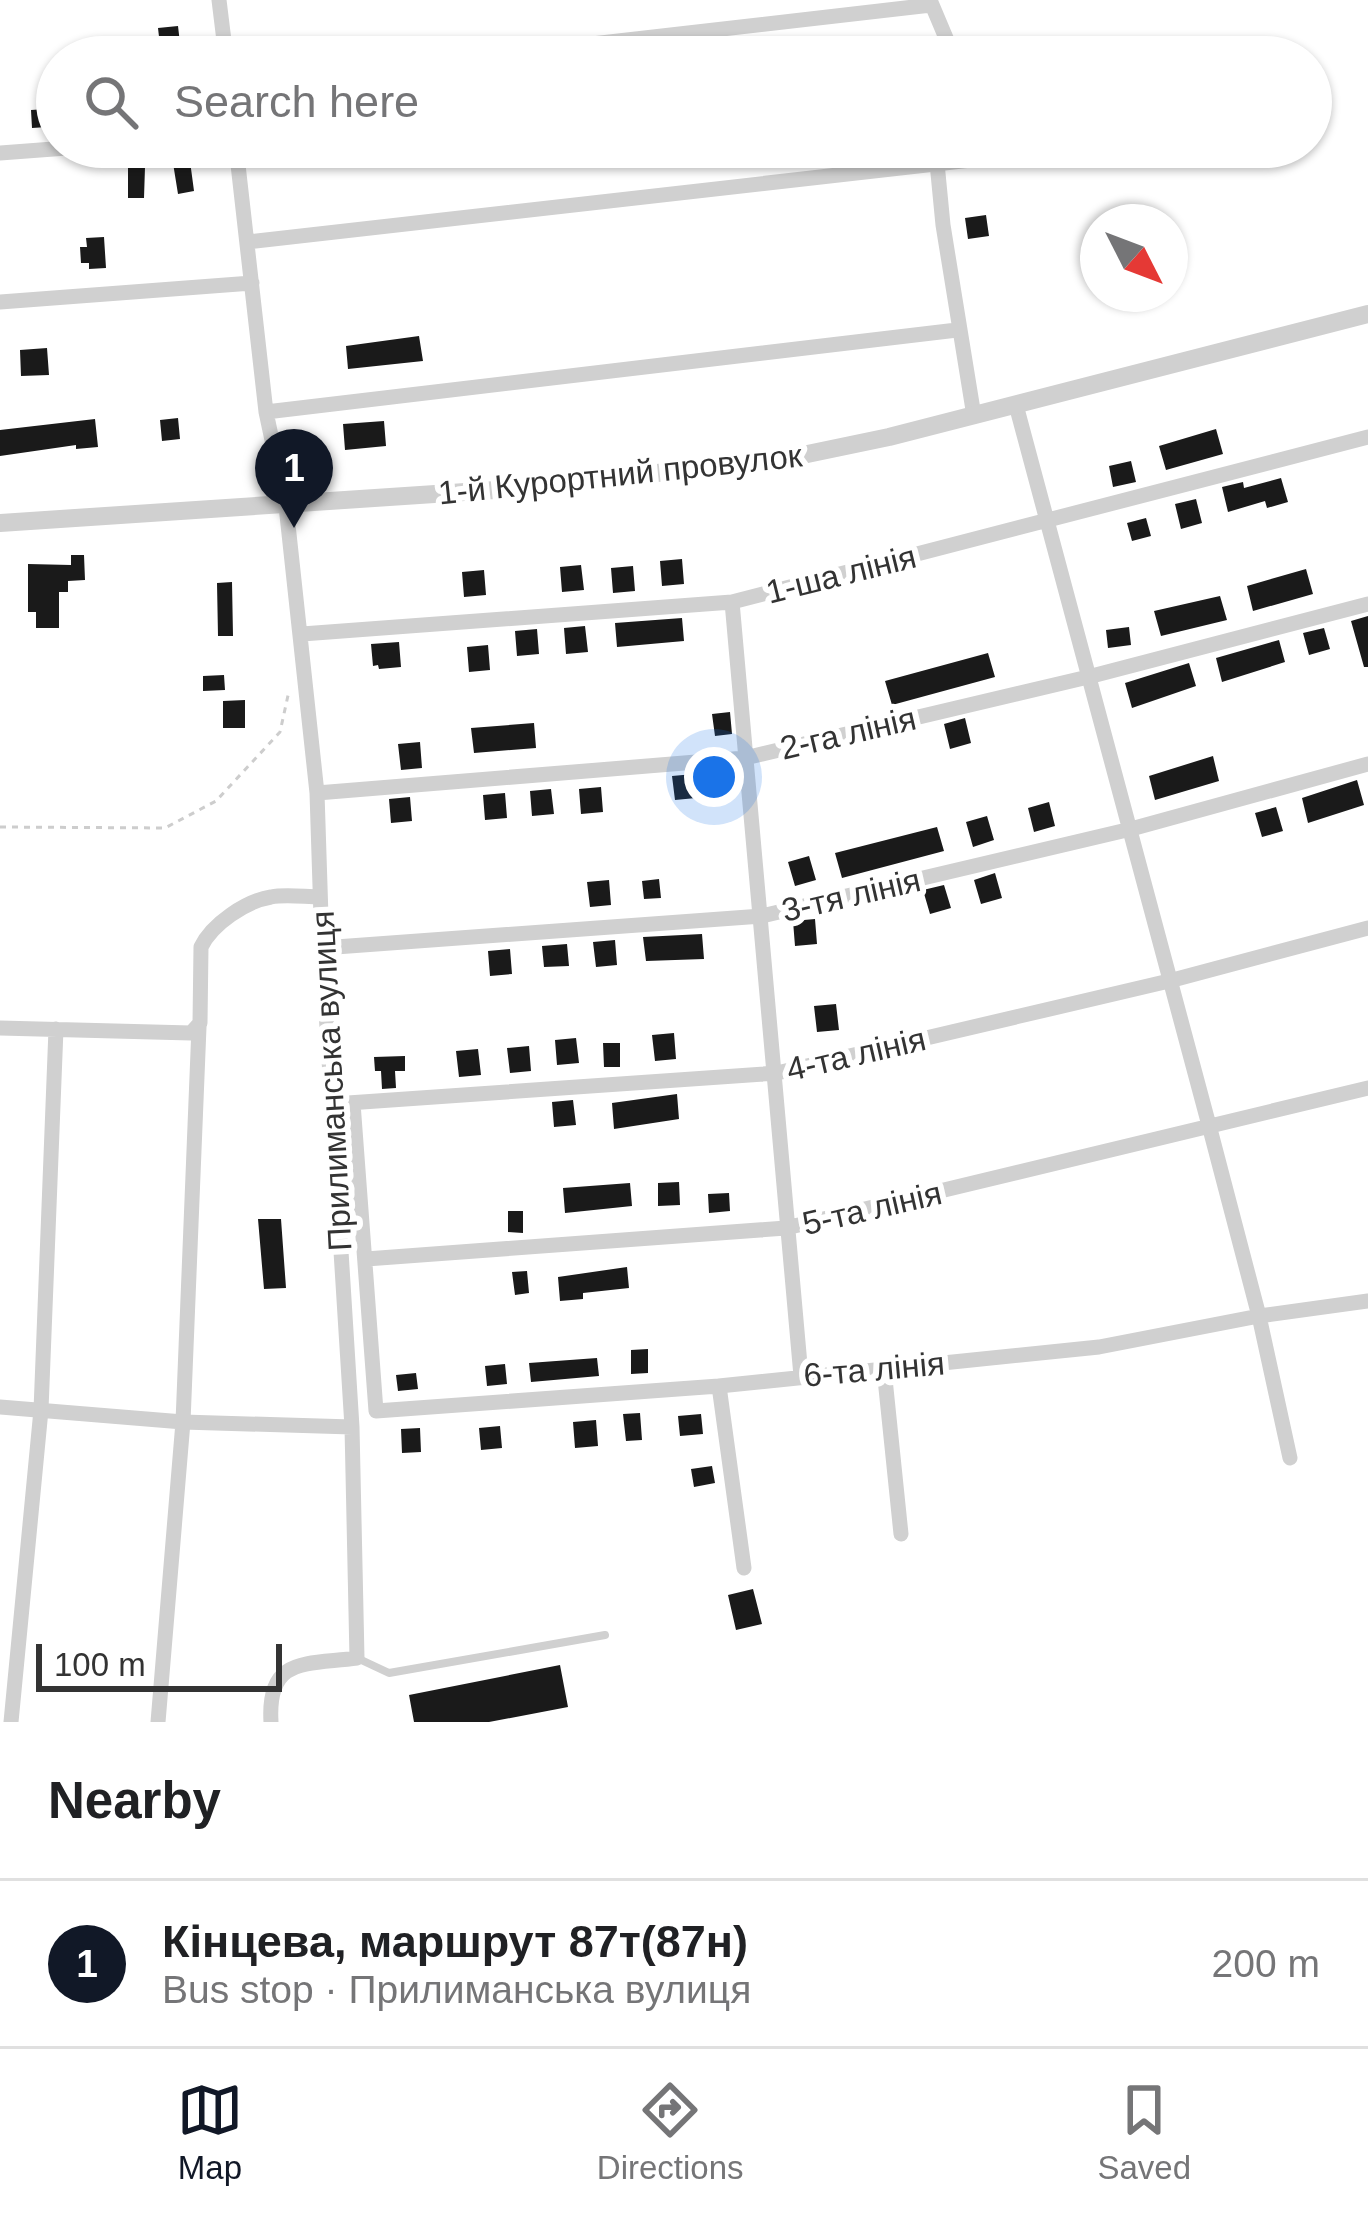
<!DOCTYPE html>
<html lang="en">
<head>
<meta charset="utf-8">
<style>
  body { margin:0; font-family:Arial,sans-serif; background:#f2f2f2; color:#202124 }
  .compass { position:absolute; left:1080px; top:204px; width:108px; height:108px; border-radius:50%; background:#fff; box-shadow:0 3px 9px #0004; rotate:132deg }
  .scale { position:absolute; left:36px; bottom:30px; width:246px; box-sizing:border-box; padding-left:12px; border:6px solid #333; border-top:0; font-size:33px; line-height:42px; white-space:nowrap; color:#333; -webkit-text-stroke:9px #fff; paint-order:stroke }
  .you { position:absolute; left:714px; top:777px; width:42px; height:42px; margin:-30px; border:9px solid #fff; border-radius:50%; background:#1a73e8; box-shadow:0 0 0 18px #1a73e833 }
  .badge { display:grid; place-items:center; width:78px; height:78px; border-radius:50%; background:#111827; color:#fff; font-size:39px; font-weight:700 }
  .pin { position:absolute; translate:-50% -99px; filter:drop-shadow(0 3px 6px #0008) }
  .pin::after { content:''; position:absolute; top:63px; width:42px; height:36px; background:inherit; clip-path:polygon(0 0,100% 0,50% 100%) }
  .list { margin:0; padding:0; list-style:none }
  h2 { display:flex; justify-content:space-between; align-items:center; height:156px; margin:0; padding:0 48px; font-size:51px }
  h2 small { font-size:39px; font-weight:400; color:#757577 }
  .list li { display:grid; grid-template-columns:78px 1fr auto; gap:36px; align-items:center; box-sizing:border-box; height:168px; padding:0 48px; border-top:3px solid #e0e0e0 }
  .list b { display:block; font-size:45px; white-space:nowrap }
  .list p { margin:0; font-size:39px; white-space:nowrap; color:#757577 }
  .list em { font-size:39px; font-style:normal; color:#757577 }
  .icon { flex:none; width:66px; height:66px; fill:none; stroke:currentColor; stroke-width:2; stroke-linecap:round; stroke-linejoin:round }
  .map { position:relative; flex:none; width:1368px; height:1722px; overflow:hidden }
  .search { position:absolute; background:#fff; box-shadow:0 3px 9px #0004; left:36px; right:36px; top:36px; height:132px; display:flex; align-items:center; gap:30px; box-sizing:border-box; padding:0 42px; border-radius:66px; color:#757577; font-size:45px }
  .sheet { height:324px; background:#fff }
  nav { display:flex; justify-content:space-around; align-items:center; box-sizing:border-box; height:168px; border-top:3px solid #e0e0e0; background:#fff; font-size:33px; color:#757577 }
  nav a { display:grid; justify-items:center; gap:6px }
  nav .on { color:#111827 }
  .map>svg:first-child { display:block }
  .building { fill:#1a1a1a }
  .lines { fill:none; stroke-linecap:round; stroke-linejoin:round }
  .path { stroke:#cdcdcd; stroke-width:3; stroke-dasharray:6 6; stroke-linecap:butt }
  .service { stroke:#d0d0d0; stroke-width:8 }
  .minor { stroke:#d0d0d0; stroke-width:15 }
  .tertiary { stroke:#d0d0d0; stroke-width:18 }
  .labels { text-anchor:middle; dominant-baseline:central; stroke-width:12; stroke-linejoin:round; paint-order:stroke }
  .street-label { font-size:33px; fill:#333; stroke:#fff }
</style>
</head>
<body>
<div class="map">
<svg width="1368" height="1722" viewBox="0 0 1368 1722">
  <rect width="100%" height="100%" fill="#fff"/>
  <path class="building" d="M178 26 181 52 161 54 158 28Z
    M46 109 47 127 32 128 31 110Z
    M190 161 194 191 178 194 173 163Z
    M128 167H145L144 198H128Z
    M986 215 989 236 968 239 965 218Z
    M104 237 106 268 89 269V263H81L80 247H87L86 238Z
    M419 336 423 361 348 369 346 346Z
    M47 348 49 375 21 376 20 350Z
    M178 418 180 439 162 441 160 420Z
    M95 419 98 447 76 449V445L0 456V430Z
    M384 421 386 446 345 450 343 424Z
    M1216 429 1223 454 1166 470 1159 446Z
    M1131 461 1136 482 1113 487 1109 466Z
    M1281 478 1288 502 1267 508 1265 501 1228 512 1222 487 1243 482 1244 488Z
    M1196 499 1202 523 1181 529 1175 504Z
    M1146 518 1151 536 1132 541 1127 523Z
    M71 555H84L85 580 68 581V592H59V628H36V612H28V564L71 565Z
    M682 559 684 584 662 586 660 561Z
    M581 565 584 590 562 592 560 567Z
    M633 566 635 591 613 593 611 568Z
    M1306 569 1313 594 1253 611 1247 586Z
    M484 570 486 595 464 597 462 572Z
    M232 582 233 636H218L217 583Z
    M1220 596 1227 620 1161 636 1154 611Z
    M1368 616V667H1364L1351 621Z
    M682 618 684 641 617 647 615 623Z
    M585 626 588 652 566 654 564 628Z
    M1129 627 1131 645 1108 648 1106 630Z
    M1324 628 1330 649 1309 655 1303 633Z
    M537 629 539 654 517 656 515 631Z
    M1279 640 1285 662 1222 682 1216 658Z
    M399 642 401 667 379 669 378 665 373 666 371 644Z
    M488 645 490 670 469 672 467 647Z
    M988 653 995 677 892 705 885 681Z
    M1189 663 1196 686 1132 708 1125 683Z
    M224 675 225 690 203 691V676Z
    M245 700V728H223V701Z
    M730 712 732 734 715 736 712 714Z
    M965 718 971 743 950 749 944 724Z
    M534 723 536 748 474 753 471 728Z
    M420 742 422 768 401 770 398 744Z
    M1213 756 1219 781 1155 800 1149 776Z
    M694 774 696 798 675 800 672 776Z
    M1357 780 1364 805 1308 823 1302 798Z
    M601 787 603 812 581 814 579 789Z
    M551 789 554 814 532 816 530 791Z
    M505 793 507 818 485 820 483 795Z
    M410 797 412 821 391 823 389 799Z
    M1049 802 1055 826 1034 832 1028 808Z
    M1276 807 1283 831 1262 837 1255 813Z
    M987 816 994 840 973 847 966 822Z
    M937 827 944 851 842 878 835 853Z
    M809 856 816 880 795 886 788 862Z
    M995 873 1002 898 981 904 974 880Z
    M659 879 661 898 644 899 642 881Z
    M609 880 611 905 590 907 587 882Z
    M944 885 951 908 930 914 923 890Z
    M815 919 817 944 795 946 793 921Z
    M702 934 704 959 646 961 643 937Z
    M615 940 617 965 596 967 593 942Z
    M567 944 569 966 544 967 542 946Z
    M510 949 512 974 490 976 488 951Z
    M836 1004 839 1030 817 1032 814 1006Z
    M674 1033 676 1059 655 1061 652 1035Z
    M576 1038 579 1063 557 1065 555 1040Z
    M603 1043H620V1067H604Z
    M529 1046 531 1071 510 1073 507 1048Z
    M478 1049 481 1075 459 1077 456 1051Z
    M405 1056V1071H395L396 1088 382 1089 381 1071H375L374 1057Z
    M677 1094 679 1119 614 1129 612 1103Z
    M573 1100 576 1125 554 1127 552 1102Z
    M679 1182 680 1205 658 1206V1183Z
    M630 1183 632 1206 565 1213 563 1188Z
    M729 1193 730 1211 709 1213 708 1194Z
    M508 1211H523V1233L508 1232Z
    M258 1219H281L286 1288 264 1289Z
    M627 1267 629 1288 583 1293V1299L560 1301 558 1277Z
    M527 1271 529 1293 515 1295 512 1272Z
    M648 1349V1373L631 1374V1350Z
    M597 1358 599 1376 531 1382 529 1363Z
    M505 1364 507 1384 487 1386 485 1366Z
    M416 1373 418 1389 398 1391 396 1375Z
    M640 1413 642 1440 626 1441 623 1414Z
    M701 1414 703 1434 680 1436 678 1416Z
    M596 1420 598 1446 575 1448 573 1422Z
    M500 1426 502 1448 481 1450 479 1428Z
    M420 1428 421 1452 402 1453 401 1429Z
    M712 1466 715 1483 694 1487 691 1469Z
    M753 1589 762 1624 736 1630 728 1595Z
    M560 1665 568 1707 489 1722H414L409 1695Z"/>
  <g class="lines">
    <path class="path" d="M0 827 165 828 216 801 280 732 289 691"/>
    <path class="service" d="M357 1658 389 1673 605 1635"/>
    <path class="minor" d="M219 0 226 57
      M930 0 954 57
      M479 57 931 5
      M236 147 266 412 286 506 317 793 322 948 352 1427 357 1658C306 1665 267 1656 271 1722
      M940 147 937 163 943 225 974 416
      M0 153 80 147
      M248 242 1085 147
      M0 302 252 283
      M1016 405 1210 1129 1259 1316 1290 1458
      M266 412 957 330
      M732 602 801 1376
      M302 634 732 602 1368 437
      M317 793 745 758 1088 677 1368 604
      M322 948 762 916 1131 829 1368 764
      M0 1028 191 1033 200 1023 201 947C212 924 246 901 271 897 286 894 305 897 320 897
      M348 1103 777 1073 1169 981 1368 928
      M353 1103 376 1411 719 1386 1099 1347 1259 1316 1368 1301
      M366 1259 786 1228 1368 1088
      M884 1369 901 1534
      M719 1386 744 1568
      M0 1407 183 1422 352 1427
      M11 1722 41 1410 56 1029
      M158 1722 183 1422 199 1027"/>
    <path class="tertiary" d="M0 523 539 487 793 457 889 437 1368 314"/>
  </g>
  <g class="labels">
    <g class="street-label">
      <text transform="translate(620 474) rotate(-6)">1-й Курортний провулок</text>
      <text transform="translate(841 574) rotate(-14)">1-ша лінія</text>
      <text transform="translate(848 733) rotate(-13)">2-га лінія</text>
      <text transform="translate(851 895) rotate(-13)">3-тя лінія</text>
      <text transform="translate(856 1054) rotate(-13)">4-та лінія</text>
      <text transform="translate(331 1081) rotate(-93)">Прилиманська вулиця</text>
      <text transform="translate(872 1208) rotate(-13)">5-та лінія</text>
      <text transform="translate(874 1369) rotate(-5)">6-та лінія</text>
    </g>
  </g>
</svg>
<svg class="compass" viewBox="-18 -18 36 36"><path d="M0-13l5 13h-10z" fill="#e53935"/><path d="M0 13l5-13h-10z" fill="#757577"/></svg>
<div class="scale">100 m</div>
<div class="you"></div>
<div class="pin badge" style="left:294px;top:528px">1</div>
<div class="search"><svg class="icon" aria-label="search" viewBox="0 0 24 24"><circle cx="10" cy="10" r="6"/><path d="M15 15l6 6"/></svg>Search here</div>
</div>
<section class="sheet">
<h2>Nearby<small></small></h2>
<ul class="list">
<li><span class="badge">1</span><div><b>Кінцева, маршрут 87т(87н)</b><p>Bus stop · Прилиманська вулиця</p></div><em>200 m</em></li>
</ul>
</section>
<nav>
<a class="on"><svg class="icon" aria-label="map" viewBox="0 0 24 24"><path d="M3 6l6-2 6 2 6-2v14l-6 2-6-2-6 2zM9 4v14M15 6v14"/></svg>Map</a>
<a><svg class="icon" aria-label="directions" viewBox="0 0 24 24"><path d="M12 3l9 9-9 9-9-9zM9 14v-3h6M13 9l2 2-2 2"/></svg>Directions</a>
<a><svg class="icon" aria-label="saved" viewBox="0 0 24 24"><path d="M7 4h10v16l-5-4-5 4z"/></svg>Saved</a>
</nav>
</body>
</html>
